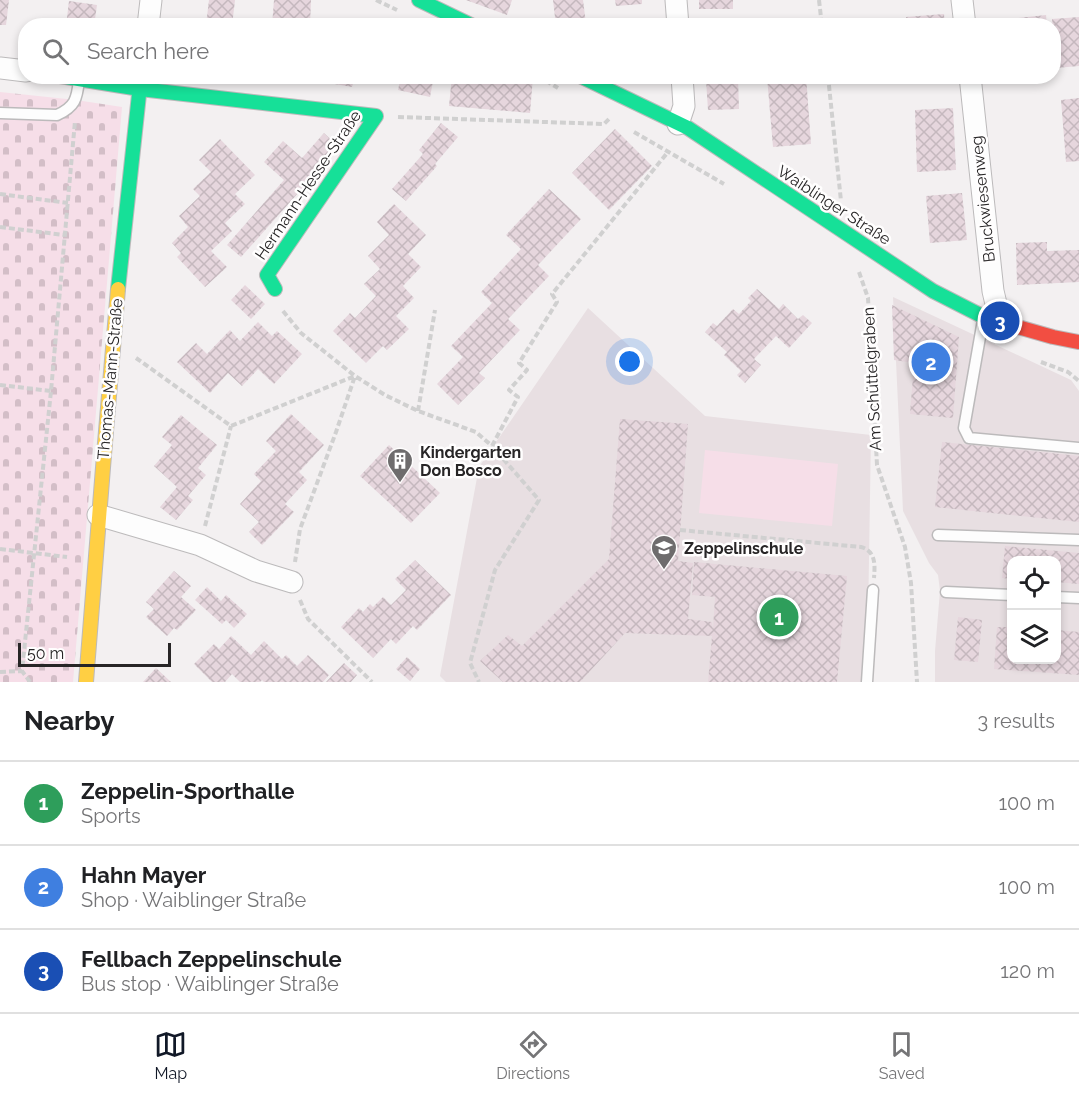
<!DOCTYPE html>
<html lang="en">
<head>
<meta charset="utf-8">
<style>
  body { margin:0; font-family:Raleway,sans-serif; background:#f6f6f6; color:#202124 }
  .controls { position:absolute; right:18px; bottom:18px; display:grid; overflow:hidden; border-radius:12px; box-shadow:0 3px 9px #0003 }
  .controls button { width:54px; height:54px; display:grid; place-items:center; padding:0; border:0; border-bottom:2px solid #e0e0e0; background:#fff; color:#202124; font:30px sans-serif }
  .scale { position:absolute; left:18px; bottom:15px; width:153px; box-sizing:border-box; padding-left:6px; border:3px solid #272526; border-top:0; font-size:16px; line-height:21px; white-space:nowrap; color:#272526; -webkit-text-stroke:4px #fffefe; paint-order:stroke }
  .you { position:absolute; left:630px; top:362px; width:21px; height:21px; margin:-15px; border:4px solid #fff; border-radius:50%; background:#1a73e8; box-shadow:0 0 0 9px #1a73e833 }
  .badge { display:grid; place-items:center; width:39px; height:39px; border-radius:50%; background:#111827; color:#fff; font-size:20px; font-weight:700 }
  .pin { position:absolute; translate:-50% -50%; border:3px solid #fff; box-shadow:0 2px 6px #0006 }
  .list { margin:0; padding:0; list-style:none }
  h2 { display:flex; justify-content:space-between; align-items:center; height:78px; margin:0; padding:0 24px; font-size:26px }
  h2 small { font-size:20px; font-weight:400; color:#757577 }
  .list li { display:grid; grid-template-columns:39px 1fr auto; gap:18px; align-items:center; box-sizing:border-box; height:84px; padding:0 24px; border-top:2px solid #e0e0e0 }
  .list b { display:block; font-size:22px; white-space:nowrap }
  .list p { margin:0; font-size:20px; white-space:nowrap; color:#757577 }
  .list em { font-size:20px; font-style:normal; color:#757577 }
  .icon { flex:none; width:33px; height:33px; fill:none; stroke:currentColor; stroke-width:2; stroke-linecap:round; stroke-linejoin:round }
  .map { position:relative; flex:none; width:1079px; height:682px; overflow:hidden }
  .search { position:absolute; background:#fff; box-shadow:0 3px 9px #0003; left:18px; right:18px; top:18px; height:66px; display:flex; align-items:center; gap:15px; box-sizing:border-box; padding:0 21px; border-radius:24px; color:#757577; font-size:22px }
  .sheet { height:330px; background:#fff }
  nav { display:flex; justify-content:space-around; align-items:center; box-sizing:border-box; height:84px; border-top:2px solid #e0e0e0; background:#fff; font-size:16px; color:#757577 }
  nav a { display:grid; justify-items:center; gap:3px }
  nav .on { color:#111827 }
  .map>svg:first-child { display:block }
  .built { fill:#e8dfe2; fill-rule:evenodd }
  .green { fill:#f6dee8 }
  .cemetery { fill:url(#cemetery-stones) }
  .building { fill:url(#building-cross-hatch) }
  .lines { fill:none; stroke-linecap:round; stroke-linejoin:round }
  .lane-casing { stroke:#bcbabb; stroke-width:13 }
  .street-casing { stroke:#bcbabb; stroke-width:23 }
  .fast-casing { stroke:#bcbabb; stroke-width:16 }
  .slow-casing { stroke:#bcbabb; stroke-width:16 }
  .jam-casing { stroke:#bcbabb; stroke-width:16 }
  .path { stroke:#d0d0d0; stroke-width:4; stroke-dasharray:6 3; stroke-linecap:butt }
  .lane { stroke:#fdfdfd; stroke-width:10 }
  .street { stroke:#fdfdfd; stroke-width:21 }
  .fast { stroke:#16e098; stroke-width:14 }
  .slow { stroke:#ffcf43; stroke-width:14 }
  .jam { stroke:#f24e42; stroke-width:14 }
  .labels { text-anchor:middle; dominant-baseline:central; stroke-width:5; stroke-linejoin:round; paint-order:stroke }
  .street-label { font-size:16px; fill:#272526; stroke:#fffefe }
  .poi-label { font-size:16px; font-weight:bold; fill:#272526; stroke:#fffefe; text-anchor:start }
</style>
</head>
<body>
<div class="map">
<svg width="1079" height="682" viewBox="0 0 1079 682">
  <defs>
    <pattern id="cemetery-stones" width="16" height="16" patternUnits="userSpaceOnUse" patternTransform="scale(1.5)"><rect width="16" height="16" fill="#f6dee8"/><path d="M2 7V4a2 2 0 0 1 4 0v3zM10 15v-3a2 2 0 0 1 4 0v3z" fill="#d3bec7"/></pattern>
    <pattern id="building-cross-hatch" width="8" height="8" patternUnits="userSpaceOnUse" patternTransform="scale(1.5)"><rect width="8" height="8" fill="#e6d6dd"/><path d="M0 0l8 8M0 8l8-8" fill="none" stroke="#c5b8be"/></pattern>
  </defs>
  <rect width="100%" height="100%" fill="#f3f0f1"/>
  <path class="built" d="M893 297 1071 380 1079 391V682H935V651L940 591 938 575 929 563 903 511ZM1012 560H1056V660H1012Z
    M588 308 705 416 871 435 867 682H446L440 676 479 467Z"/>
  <path class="green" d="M705 450 838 464 832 526 699 513Z"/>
  <path class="cemetery" d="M0 92 76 100 122 107 73 682H0Z"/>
  <path class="building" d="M0 0H9L6 25H0Z
    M209 0H235L232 26 206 25Z
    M274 0H311L310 26H272Z
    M466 0H512L507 15Z
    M553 0H583L586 24 556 26Z
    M615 0H642V4L616 6Z
    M699 0H733V9H699Z
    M69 1 97 5 94 26H66Z
    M944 14 945 26H907L906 17Z
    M1046 15 1047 26H984L983 22Z
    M1079 17V66L1056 68 1052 19Z
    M270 76H308L307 81 270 79Z
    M330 76H355L352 87 329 83Z
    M401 76H434L430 97 398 90Z
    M452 76 533 77 530 113 449 106Z
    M806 76 811 144 773 147 767 77Z
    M989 76H1011V78L989 80Z
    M738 78 739 109 708 110 706 80Z
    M1079 98V161L1066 162 1061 100Z
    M953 108 956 170 917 172 915 110Z
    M441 123 458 137 435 164 437 166 406 201 392 189 423 154 419 150Z
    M615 129 652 166 609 210 572 173Z
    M324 133 339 147 241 257 227 245 284 180 264 162 283 141 302 158Z
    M220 139 255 175 235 194 245 204 225 223 232 231 211 251 227 267 205 287 177 257 181 253 172 243 188 227 179 216 200 196 193 189 211 172 199 160Z
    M549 189 581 219 538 265 549 276 508 319 520 330 479 373 485 378 458 405 437 384 463 357 451 346 492 303 481 292 521 249 506 235Z
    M962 193 967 240 930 243 926 196Z
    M394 204 426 235 408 254 421 267 403 286 414 298 396 316 409 329 387 350 383 346 366 363 333 331 350 313 355 318 376 296 364 284 380 269 368 256 389 235 377 222Z
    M1047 242V251L1079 250V282L1017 285 1016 243Z
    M245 285 265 304 251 319 231 300Z
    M757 289 779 309 783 304 798 319 803 315 812 323 789 348 776 336 754 359 761 365 745 383 737 375 741 371 724 355 727 352 705 332 713 323 717 326 733 309 739 314 751 301 748 298Z
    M892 305 959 337 953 418 910 414 914 363 894 360Z
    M258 322 272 336 277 331 302 354 274 384 258 369 242 386 228 373 210 393 177 362 196 343 207 354 230 330 240 341Z
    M291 414 324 445 299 472 307 480 285 504 294 512 262 545 249 532 259 522 240 504 261 481 254 474 276 451 266 441Z
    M181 415 217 445 198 468 206 475 188 496 193 500 176 520 160 507 177 487 154 466 172 445 162 437Z
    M620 419 688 424 678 561 693 563 688 619 712 622 713 629 715 597 692 595 694 562 847 576 837 682H708L712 636 625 633 580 682H503L480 661 508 635 522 646 609 559Z
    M942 442 1079 456V522L935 507Z
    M389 445 440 493 411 523 360 476Z
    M1005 546 1079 553V584L1056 582V560H1012L1011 579 1002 578Z
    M415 560 451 595 417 630 413 626 396 644 391 639 373 658 341 627 359 608 363 612 370 604 373 607 383 597 391 605 406 590 395 579Z
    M174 571 191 586 181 597 196 610 177 630 174 628 167 636 146 617 154 609 146 602Z
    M207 587 221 601 226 595 247 614 234 628 226 620 222 624 195 600Z
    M958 617 982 620 978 662 954 660Z
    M997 627H1011V660H1056V630L1079 632V675L994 669Z
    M231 636 251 655 264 641 282 659 286 655 297 666 308 655 329 675 323 682H264L262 680 260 682H240L232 674 225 682H212L194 664 214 644 219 649Z
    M407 657 420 669 410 681 396 669Z
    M344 663 357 675 351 682H326Z
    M156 668 171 682H143Z"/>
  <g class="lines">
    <defs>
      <path id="lane" d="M0 113 57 115C75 107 77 99 79 80
        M983 320 964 428 969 438 1079 448
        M938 535 1079 540
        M946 592 1012 595
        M1056 597 1079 598
        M867 682 873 590"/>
      <path id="street" d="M676 0 678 26
        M962 0 965 26
        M148 26 151 0
        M0 68 26 71
        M970 76 993 291 1000 321
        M678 124 684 106 682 76
        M98 515 200 545 256 571 292 582"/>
      <path id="fast" d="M419 0 473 26
        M60 76 140 89 376 116 267 275 275 289
        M580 76 688 128 933 291 984 317 997 321
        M118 289 141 76"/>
      <path id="slow" d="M86 682 104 455 118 289"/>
      <path id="jam" d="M997 321 1053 337 1078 342"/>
    </defs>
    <use href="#lane" class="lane-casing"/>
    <use href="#street" class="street-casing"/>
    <use href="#fast" class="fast-casing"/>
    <use href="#slow" class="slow-casing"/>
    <use href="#jam" class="jam-casing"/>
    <path class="path" d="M376 0 397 10
      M819 0 822 26
      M538 76 558 88
      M828 76 841 201
      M398 117 604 124 610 118
      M634 132 724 184
      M0 194 68 203
      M0 227 64 235
      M859 272 868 298 877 465 905 547 911 583 917 682
      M283 311 301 333 355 376 336 432 300 529 295 562
      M136 358 231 426 355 376 385 395 418 411 476 432 492 446 539 500 495 570 470 663 479 682
      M1041 362 1068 372 1079 381
      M0 385 51 391
      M418 411 435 310
      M492 446 518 397 509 390 527 370 519 363 557 302 552 294 668 152
      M205 526 231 426
      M680 530 861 547C876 551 875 565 874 578
      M0 549 67 557
      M300 600 308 619 372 682
      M0 672 22 671
      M30 682 22 671 51 391 75 121"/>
    <use href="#lane" class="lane"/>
    <use href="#street" class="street"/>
    <use href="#fast" class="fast"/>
    <use href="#slow" class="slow"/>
    <use href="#jam" class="jam"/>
  </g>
  <defs>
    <symbol id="building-pin" viewBox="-11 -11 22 30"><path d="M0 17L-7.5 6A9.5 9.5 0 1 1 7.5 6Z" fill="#6e6c6d" stroke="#fffefe"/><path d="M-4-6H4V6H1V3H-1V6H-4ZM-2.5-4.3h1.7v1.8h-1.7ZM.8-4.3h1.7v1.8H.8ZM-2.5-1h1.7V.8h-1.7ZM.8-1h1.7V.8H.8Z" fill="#fff"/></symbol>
    <symbol id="school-pin" viewBox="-11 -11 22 30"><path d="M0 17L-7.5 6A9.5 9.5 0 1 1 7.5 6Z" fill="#6e6c6d" stroke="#fffefe"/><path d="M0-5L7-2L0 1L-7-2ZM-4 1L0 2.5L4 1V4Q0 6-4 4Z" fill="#fff"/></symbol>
  </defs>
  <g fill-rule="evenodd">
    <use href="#building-pin" x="385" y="446" width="30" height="40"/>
    <use href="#school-pin" x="649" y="533" width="30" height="40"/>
  </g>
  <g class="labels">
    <g class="street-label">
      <text transform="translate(308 185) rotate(-56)">Hermann-Hesse-Straße</text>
      <text transform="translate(983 199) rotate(-96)">Bruckwiesenweg</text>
      <text transform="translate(834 205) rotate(33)">Waiblinger Straße</text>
      <text transform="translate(110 379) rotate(-85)">Thomas-Mann-Straße</text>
      <text transform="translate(872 379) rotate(-93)">Am Schüttelgraben</text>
    </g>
    <g class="poi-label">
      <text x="420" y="452">Kindergarten<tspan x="420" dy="18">Don Bosco</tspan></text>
      <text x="684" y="548">Zeppelinschule</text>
    </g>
  </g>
</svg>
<div class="controls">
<button><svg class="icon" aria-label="locate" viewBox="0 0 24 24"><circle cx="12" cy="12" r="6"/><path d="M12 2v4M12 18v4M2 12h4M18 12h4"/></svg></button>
<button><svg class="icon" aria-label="layers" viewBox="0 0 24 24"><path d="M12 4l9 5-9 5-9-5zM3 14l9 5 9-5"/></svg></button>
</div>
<div class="scale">50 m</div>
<div class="you"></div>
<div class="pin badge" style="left:779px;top:617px;background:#2e9e5b">1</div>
<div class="pin badge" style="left:931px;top:362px;background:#3f7fe0">2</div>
<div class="pin badge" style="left:1000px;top:321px;background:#1a4fb4">3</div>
<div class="search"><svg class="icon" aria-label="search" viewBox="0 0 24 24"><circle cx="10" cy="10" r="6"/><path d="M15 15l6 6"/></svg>Search here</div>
</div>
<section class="sheet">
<h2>Nearby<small>3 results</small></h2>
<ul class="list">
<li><span class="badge" style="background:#2e9e5b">1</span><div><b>Zeppelin-Sporthalle</b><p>Sports</p></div><em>100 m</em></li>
<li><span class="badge" style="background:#3f7fe0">2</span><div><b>Hahn Mayer</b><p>Shop · Waiblinger Straße</p></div><em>100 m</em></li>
<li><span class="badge" style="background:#1a4fb4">3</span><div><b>Fellbach Zeppelinschule</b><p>Bus stop · Waiblinger Straße</p></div><em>120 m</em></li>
</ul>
</section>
<nav>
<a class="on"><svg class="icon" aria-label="map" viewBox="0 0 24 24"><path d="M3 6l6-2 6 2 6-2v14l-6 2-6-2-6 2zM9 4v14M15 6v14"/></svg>Map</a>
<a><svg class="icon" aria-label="directions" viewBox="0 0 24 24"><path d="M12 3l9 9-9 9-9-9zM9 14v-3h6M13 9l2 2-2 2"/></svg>Directions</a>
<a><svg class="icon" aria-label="saved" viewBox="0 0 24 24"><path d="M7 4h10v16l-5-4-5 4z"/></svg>Saved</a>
</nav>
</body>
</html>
